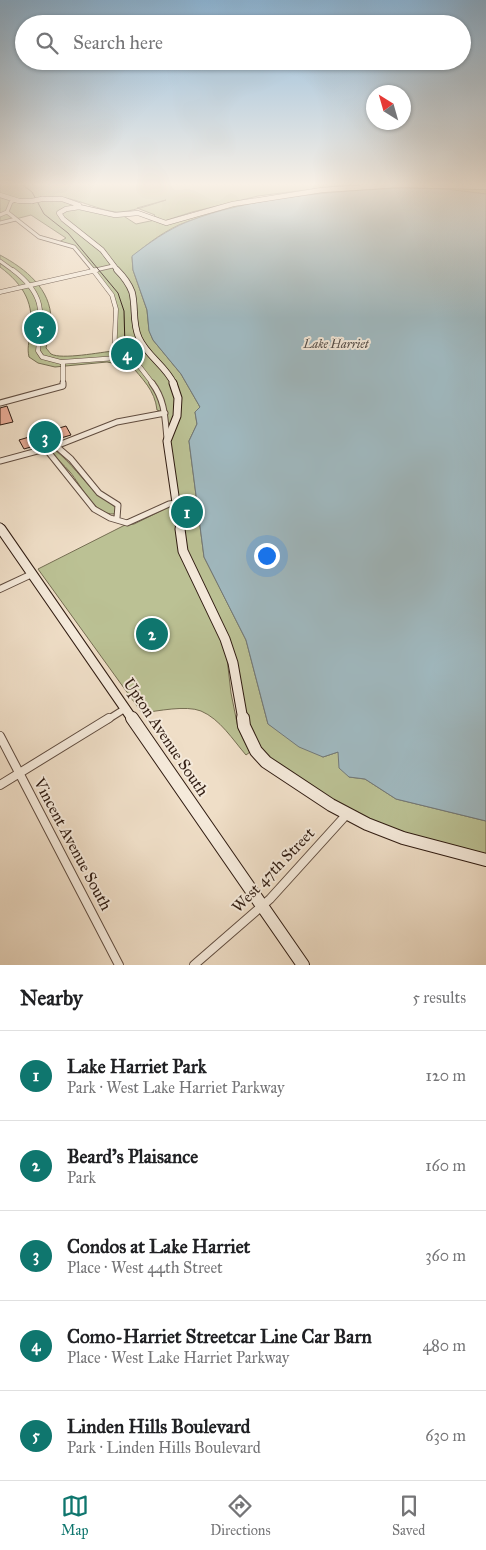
<!DOCTYPE html>
<html lang="en">
<head>
<meta charset="utf-8">
<style>
  body { margin:0; font-family:"IM FELL Great Primer",serif; background:#f2f2f2; color:#202124 }
  .compass { position:absolute; left:366px; top:85px; width:45px; height:45px; border-radius:50%; background:#fff; box-shadow:0 1px 4px #0004; rotate:323deg }
  .you { position:absolute; left:266px; top:555px; width:18px; height:18px; margin:-12px; border:4px solid #fff; border-radius:50%; background:#1a73e8; box-shadow:0 0 0 8px #1a73e833 }
  .badge { display:grid; place-items:center; width:32px; height:32px; border-radius:50%; background:#0f766e; color:#fff; font-size:16px; font-weight:700 }
  .pin { position:absolute; translate:-50% -50%; border:2px solid #fff; box-shadow:0 1px 5px #0006 }
  .list { margin:0; padding:0; list-style:none }
  h2 { display:flex; justify-content:space-between; align-items:center; height:65px; margin:0; padding:0 20px; font-size:21px }
  h2 small { font-size:16px; font-weight:400; color:#757577 }
  .list li { display:grid; grid-template-columns:32px 1fr auto; gap:15px; align-items:center; box-sizing:border-box; height:90px; padding:0 20px; border-top:1px solid #e0e0e0 }
  .list b { display:block; font-size:19px; white-space:nowrap }
  .list p { margin:0; font-size:16px; white-space:nowrap; color:#757577 }
  .list em { font-size:16px; font-style:normal; color:#757577 }
  .icon { flex:none; width:28px; height:28px; fill:none; stroke:currentColor; stroke-width:2; stroke-linecap:round; stroke-linejoin:round }
  .map { position:relative; flex:none; width:486px; height:965px; overflow:hidden }
  .search { position:absolute; background:#fff; box-shadow:0 1px 4px #0004; left:15px; right:15px; top:15px; height:55px; display:flex; align-items:center; gap:12px; box-sizing:border-box; padding:0 18px; border-radius:28px; color:#757577; font-size:19px }
  .sheet { height:515px; background:#fff }
  nav { display:flex; justify-content:space-around; align-items:center; box-sizing:border-box; height:70px; border-top:1px solid #e0e0e0; background:#fff; font-size:14px; color:#757577 }
  nav a { display:grid; justify-items:center; gap:2px }
  nav .on { color:#0f766e }
  .map>svg:first-child { display:block }
  .green { fill:#bbc194; stroke:#766e53; fill-rule:evenodd }
  .water { fill:#a0b9c0; stroke:#737a7a }
  .building { fill:#e8ab95; stroke:#301c12 }
  .lines { fill:none; stroke-linecap:round; stroke-linejoin:round }
  .street-far4-casing { stroke:#604c3f; stroke-width:4.5 }
  .street-far3-casing { stroke:#604c3f; stroke-width:5 }
  .street-far2-casing { stroke:#604c3f; stroke-width:7 }
  .street-far1-casing { stroke:#604c3f; stroke-width:8 }
  .street-casing { stroke:#604c3f; stroke-width:10 }
  .secondary-far4-casing { stroke:#301c12; stroke-width:5.5 }
  .secondary-far3-casing { stroke:#301c12; stroke-width:7 }
  .secondary-far2-casing { stroke:#301c12; stroke-width:9 }
  .secondary-far1-casing { stroke:#301c12; stroke-width:11 }
  .secondary-casing { stroke:#301c12; stroke-width:14 }
  .street-far4 { stroke:#f5eadb; stroke-width:3 }
  .street-far3 { stroke:#f5eadb; stroke-width:4 }
  .street-far2 { stroke:#f5eadb; stroke-width:5 }
  .street-far1 { stroke:#f5eadb; stroke-width:6 }
  .street { stroke:#f5eadb; stroke-width:8 }
  .secondary-far4 { stroke:#f5eadb; stroke-width:4.5 }
  .secondary-far3 { stroke:#f5eadb; stroke-width:5.5 }
  .secondary-far2 { stroke:#f5eadb; stroke-width:7 }
  .secondary-far1 { stroke:#f5eadb; stroke-width:9 }
  .secondary { stroke:#f5eadb; stroke-width:12 }
  .tram { stroke:#301c12; stroke-width:1 }
  .street-bridge-casing { stroke:#604c3f; stroke-width:5; stroke-linecap:butt }
  .secondary-bridge-casing { stroke:#301c12; stroke-width:5.5; stroke-linecap:butt }
  .street-bridge { stroke:#f5eadb; stroke-width:4 }
  .secondary-bridge { stroke:#f5eadb; stroke-width:4.5 }
  .labels { text-anchor:middle; dominant-baseline:central; stroke-width:4; stroke-linejoin:round; paint-order:stroke }
  .far-water-label { font-size:12px; font-style:italic; fill:#524b46; stroke:#f5eadb }
  .near-street-label { font-size:16px; fill:#301c12; stroke:#f5eadb }
</style>
</head>
<body>
<div class="map">
<svg width="486" height="965" viewBox="0 0 486 965">
  <rect width="100%" height="100%" fill="#efdec7"/>
  <filter id="stains"><feTurbulence type="fractalNoise" baseFrequency=".004" numOctaves="4"/><feColorMatrix values="0 0 0 0 .2 0 0 0 0 .09 0 0 0 0 .02 0 0 0 .5 -.17"/></filter>
  <radialGradient id="worn" r=".72"><stop offset=".6" stop-color="#630" stop-opacity="0"/><stop offset="1" stop-color="#630" stop-opacity=".3"/></radialGradient>
  <path class="green" d="M0 183H486V194C400 184 311 189 227 211 213 215 199 217 186 222 167 229 148 243 132 257L133 270 147 310 149 330 153 340 181 374 200 407 195 412 197 424 189 441 204 557 246 640 268 724 323 757 338 752 349 777 365 779 396 799 486 821V854L418 837 350 812 256 751 234 669 187 562 165 413 157 410C155 390 142 379 130 364L122 365 107 362 55 367 38 363 29 357C27 348 29 343 30 334 35 304 24 285 0 267V255C26 269 51 289 51 320 51 329 48 339 46 348 47 349 50 353 51 354 62 360 101 352 114 351L116 309 112 295 74 247 59 242 66 238 31 215 0 223ZM396 184 246 201 162 223 155 220 136 224 122 215 82 205 65 198H39C69 192 88 208 116 212 128 213 153 204 166 200L137 208 155 215 154 216 164 221 192 212 258 196 337 186Z
    M55 450C71 463 82 479 97 494 102 499 111 502 116 508L114 514C94 515 81 485 70 472 64 465 57 459 50 452Z
    M169 507 174 508 178 538 226 650 231 693 238 728 250 752 246 755C233 740 220 719 201 711 186 705 158 711 142 713L38 569 125 525 134 524Z"/>
  <path class="water" d="M404 188 446 189 486 194V821L396 799 365 779 349 777 339 768 338 752 323 757 299 747 268 724 246 640 204 557 189 441 197 424 195 412 200 407 181 374 153 340 149 331 147 310 133 270 132 256C149 243 167 230 187 222 248 197 338 191 404 188Z"/>
  <path class="building" d="M7 406 13 422 0 425V408Z
    M66 426 71 435 24 449 19 440Z"/>
  <g class="lines">
    <defs>
      <path id="street-far4" d="M7 212 39 237 74 247 94 271
        M0 215 7 212 11 202 15 200
        M0 223 16 219
        M0 261 14 271
        M91 271 113 266"/>
      <path id="street-far3" d="M13 270C46 295 42 313 38 351L42 357 61 362 117 358
        M93 270 112 295 116 309 114 357
        M0 292 97 270
        M130 361 140 367 153 384
        M63 362V384"/>
      <path id="street-far2" d="M152 383C165 400 165 418 167 439
        M0 403 63 386V383
        M56 446 71 459 99 493 118 505 117 518
        M46 449 94 509 110 518 127 523 169 504 176 503
        M0 461 56 446 117 422 165 413"/>
      <path id="street-far1" d="M0 589 32 574
        M107 720 126 708"/>
      <path id="street" d="M0 736 119 965
        M0 785 109 718
        M194 965 270 899 347 814"/>
      <path id="secondary-far4" d="M0 195 19 201H32
        M42 199H62L79 205
        M118 271 102 250 63 219 59 213 66 209 79 207 115 215 138 213 166 223 233 204 322 190 398 185 486 187"/>
      <path id="secondary-far3" d="M117 270C123 276 129 284 132 292 136 307 132 323 139 338 147 356 166 366 174 384"/>
      <path id="secondary-far2" d="M173 383 178 398 177 416 167 441 180 530
        M0 527 2 530"/>
      <path id="secondary-far1" d="M1 529 133 720
        M180 529 183 551 225 639 233 663 243 720"/>
      <path id="secondary" d="M132 718 303 965
        M243 718 244 726 256 751 266 762 331 805 367 824 403 838 486 860"/>
    </defs>
    <use href="#street-far4" class="street-far4-casing"/>
    <use href="#street-far3" class="street-far3-casing"/>
    <use href="#street-far2" class="street-far2-casing"/>
    <use href="#street-far1" class="street-far1-casing"/>
    <use href="#street" class="street-casing"/>
    <use href="#secondary-far4" class="secondary-far4-casing"/>
    <use href="#secondary-far3" class="secondary-far3-casing"/>
    <use href="#secondary-far2" class="secondary-far2-casing"/>
    <use href="#secondary-far1" class="secondary-far1-casing"/>
    <use href="#secondary" class="secondary-casing"/>
    <use href="#street-far4" class="street-far4"/>
    <use href="#street-far3" class="street-far3"/>
    <use href="#street-far2" class="street-far2"/>
    <use href="#street-far1" class="street-far1"/>
    <use href="#street" class="street"/>
    <use href="#secondary-far4" class="secondary-far4"/>
    <use href="#secondary-far3" class="secondary-far3"/>
    <use href="#secondary-far2" class="secondary-far2"/>
    <use href="#secondary-far1" class="secondary-far1"/>
    <use href="#secondary" class="secondary"/>
    <path class="tram" d="M20 183 32 192 44 214 68 233 118 293 124 311 125 347"/>
    <defs>
      <path id="street-bridge" d="M118 358 130 361"/>
      <path id="secondary-bridge" d="M32 201 42 199"/>
    </defs>
    <use href="#street-bridge" class="street-bridge-casing"/>
    <use href="#secondary-bridge" class="secondary-bridge-casing"/>
    <use href="#street-bridge" class="street-bridge"/>
    <use href="#secondary-bridge" class="secondary-bridge"/>
  </g>
  <linearGradient id="sky" x2="0" y2="1"><stop stop-color="#8bb6d8"/><stop offset="0.58" stop-color="#f8f0e6"/><stop offset="1" stop-color="#f8f0e6" stop-opacity="0"/></linearGradient>
  <rect width="486" height="318" fill="url(#sky)"/>
  <g class="labels">
    <g class="far-water-label">
      <text x="336" y="344">Lake Harriet</text>
    </g>
    <g class="near-street-label">
      <text transform="translate(166 737) rotate(56)">Upton Avenue South</text>
      <text transform="translate(73 844) rotate(62)">Vincent Avenue South</text>
      <text transform="translate(273 870) rotate(-46)">West 47th Street</text>
    </g>
  </g>
  <rect width="100%" height="100%" filter="url(#stains)"/>
  <rect width="100%" height="100%" fill="url(#worn)"/>
</svg>
<svg class="compass" viewBox="-18 -18 36 36"><path d="M0-13l5 13h-10z" fill="#e53935"/><path d="M0 13l5-13h-10z" fill="#757577"/></svg>
<div class="you"></div>
<div class="pin badge" style="left:187px;top:512px">1</div>
<div class="pin badge" style="left:152px;top:634px">2</div>
<div class="pin badge" style="left:45px;top:437px">3</div>
<div class="pin badge" style="left:127px;top:354px">4</div>
<div class="pin badge" style="left:40px;top:328px">5</div>
<div class="search"><svg class="icon" aria-label="search" viewBox="0 0 24 24"><circle cx="10" cy="10" r="6"/><path d="M15 15l6 6"/></svg>Search here</div>
</div>
<section class="sheet">
<h2>Nearby<small>5 results</small></h2>
<ul class="list">
<li><span class="badge">1</span><div><b>Lake Harriet Park</b><p>Park · West Lake Harriet Parkway</p></div><em>120 m</em></li>
<li><span class="badge">2</span><div><b>Beard's Plaisance</b><p>Park</p></div><em>160 m</em></li>
<li><span class="badge">3</span><div><b>Condos at Lake Harriet</b><p>Place · West 44th Street</p></div><em>360 m</em></li>
<li><span class="badge">4</span><div><b>Como-Harriet Streetcar Line Car Barn</b><p>Place · West Lake Harriet Parkway</p></div><em>480 m</em></li>
<li><span class="badge">5</span><div><b>Linden Hills Boulevard</b><p>Park · Linden Hills Boulevard</p></div><em>630 m</em></li>
</ul>
</section>
<nav>
<a class="on"><svg class="icon" aria-label="map" viewBox="0 0 24 24"><path d="M3 6l6-2 6 2 6-2v14l-6 2-6-2-6 2zM9 4v14M15 6v14"/></svg>Map</a>
<a><svg class="icon" aria-label="directions" viewBox="0 0 24 24"><path d="M12 3l9 9-9 9-9-9zM9 14v-3h6M13 9l2 2-2 2"/></svg>Directions</a>
<a><svg class="icon" aria-label="saved" viewBox="0 0 24 24"><path d="M7 4h10v16l-5-4-5 4z"/></svg>Saved</a>
</nav>
</body>
</html>
